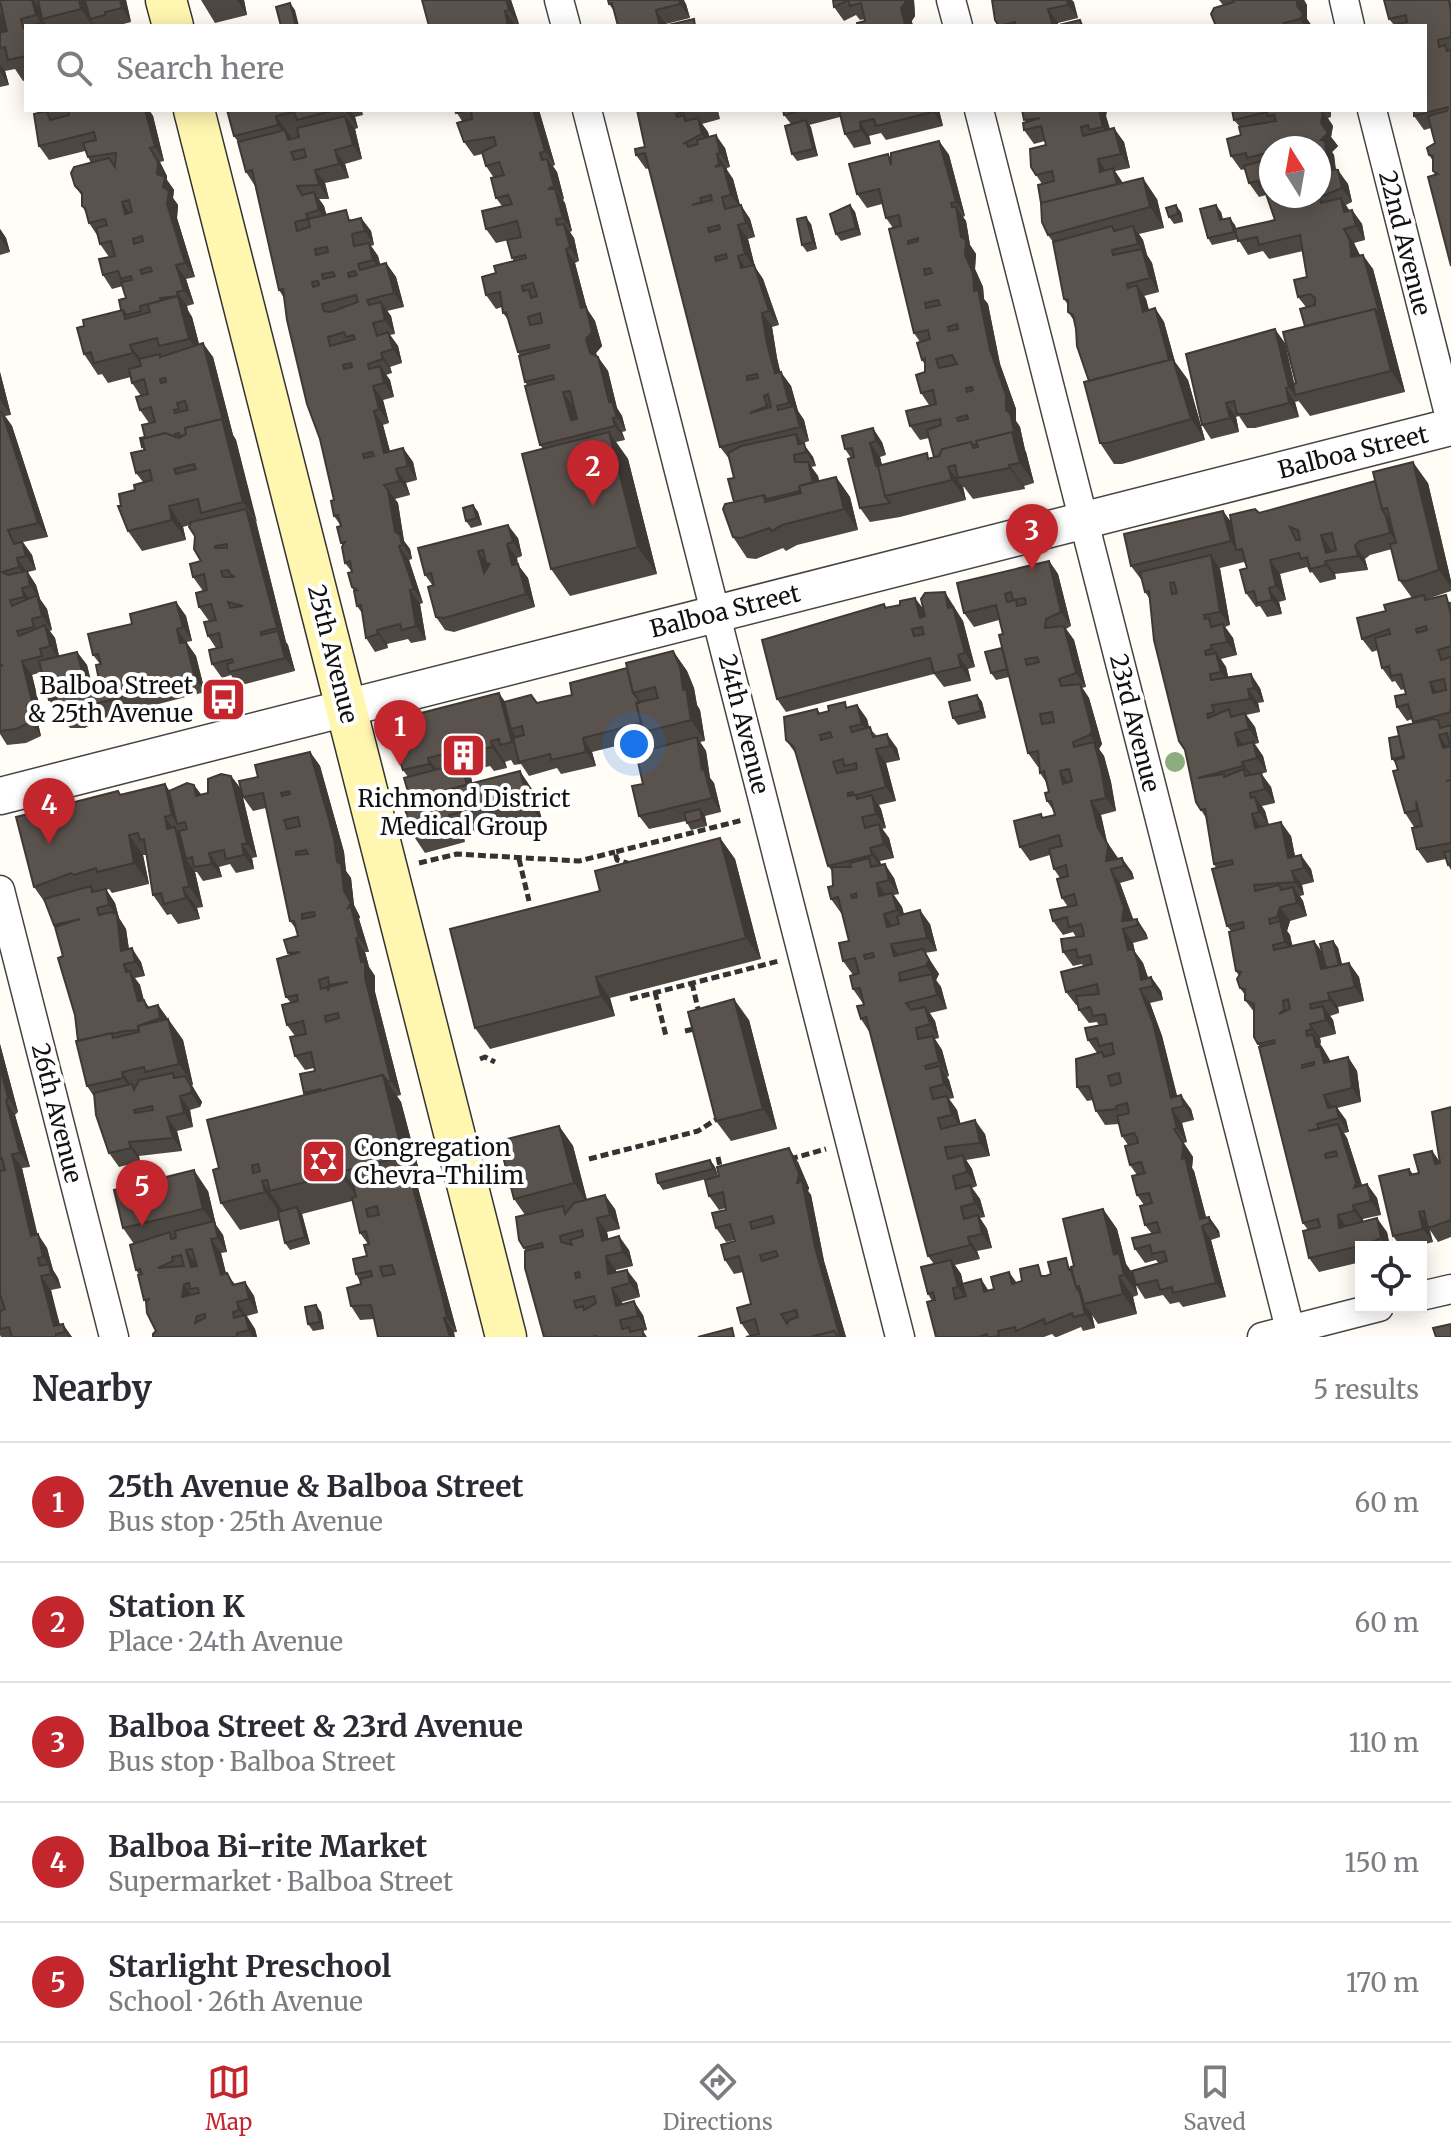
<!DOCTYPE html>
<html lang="en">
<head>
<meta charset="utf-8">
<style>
  body { margin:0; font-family:Merriweather,serif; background:#f2f2f3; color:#2b2b33 }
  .controls { position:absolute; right:24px; bottom:24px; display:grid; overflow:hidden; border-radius:0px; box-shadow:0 4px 20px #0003 }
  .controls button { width:72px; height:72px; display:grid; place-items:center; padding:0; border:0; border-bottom:2px solid #e1e1e2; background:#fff; color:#2b2b33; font:40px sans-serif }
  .compass { position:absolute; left:1259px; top:136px; width:72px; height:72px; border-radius:50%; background:#fff; box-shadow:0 4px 20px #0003; rotate:349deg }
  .you { position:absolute; left:634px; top:744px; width:28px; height:28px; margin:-20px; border:6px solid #fff; border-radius:50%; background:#1a73e8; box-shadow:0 0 0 12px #1a73e833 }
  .badge { display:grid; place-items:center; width:52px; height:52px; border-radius:50%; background:#c4262e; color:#fff; font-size:26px; font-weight:700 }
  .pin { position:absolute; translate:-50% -66px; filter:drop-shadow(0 2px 4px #0008) }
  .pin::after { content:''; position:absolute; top:42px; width:28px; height:24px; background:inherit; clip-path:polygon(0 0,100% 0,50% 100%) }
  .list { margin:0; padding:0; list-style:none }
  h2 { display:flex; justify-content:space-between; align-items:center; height:104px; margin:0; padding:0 32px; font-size:34px }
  h2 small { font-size:26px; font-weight:400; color:#7c7c81 }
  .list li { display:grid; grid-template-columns:52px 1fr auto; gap:24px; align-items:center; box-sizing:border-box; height:120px; padding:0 32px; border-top:2px solid #e1e1e2 }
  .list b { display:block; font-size:30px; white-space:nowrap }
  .list p { margin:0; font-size:26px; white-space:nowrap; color:#7c7c81 }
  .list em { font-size:26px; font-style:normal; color:#7c7c81 }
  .icon { flex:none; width:44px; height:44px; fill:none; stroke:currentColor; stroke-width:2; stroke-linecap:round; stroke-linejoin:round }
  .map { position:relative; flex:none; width:1451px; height:1337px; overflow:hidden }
  .search { position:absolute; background:#fff; box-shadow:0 4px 20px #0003; left:24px; right:24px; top:24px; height:88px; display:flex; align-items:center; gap:20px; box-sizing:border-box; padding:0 28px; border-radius:0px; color:#7c7c81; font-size:30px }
  .sheet { height:704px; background:#fff }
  nav { display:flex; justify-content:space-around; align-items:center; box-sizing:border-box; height:112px; border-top:2px solid #e1e1e2; background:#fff; font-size:22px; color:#7c7c81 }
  nav a { display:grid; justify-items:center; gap:4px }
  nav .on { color:#c4262e }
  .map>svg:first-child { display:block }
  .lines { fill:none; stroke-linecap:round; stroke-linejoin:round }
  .minor-casing { stroke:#444; stroke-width:31 }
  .tertiary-casing { stroke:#444; stroke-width:39 }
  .secondary-casing { stroke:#333; stroke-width:43 }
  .path { stroke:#333; stroke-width:5; stroke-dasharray:8 4; stroke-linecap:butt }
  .minor { stroke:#fff; stroke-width:28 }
  .tertiary { stroke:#fff; stroke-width:36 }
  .secondary { stroke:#fff6b0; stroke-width:40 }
  .tree { fill:#8dad7f }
  .wall { fill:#4d4742; fill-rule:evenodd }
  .shaded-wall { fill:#3f3936 }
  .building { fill:#5a524d; stroke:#3f3936; stroke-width:2; fill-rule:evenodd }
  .labels { text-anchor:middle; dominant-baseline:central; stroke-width:8; stroke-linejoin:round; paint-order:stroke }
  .street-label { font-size:24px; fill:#111; stroke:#fff }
  .poi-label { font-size:24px; fill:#111; stroke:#fff; text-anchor:end }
</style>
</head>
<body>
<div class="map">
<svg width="1451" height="1337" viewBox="0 0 1451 1337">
  <rect width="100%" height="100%" fill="#fffdf5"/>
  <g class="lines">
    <defs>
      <path id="minor" d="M559 0 566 26
        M951 0 958 26
        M1344 0 1350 26
        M587 110 900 1337
        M979 110 1292 1337
        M1372 110 1451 422
        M0 890 114 1337
        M1421 1296 1451 1289
        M1262 1337 1379 1307"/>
      <path id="tertiary" d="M0 796 1451 427"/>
      <path id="secondary" d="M166 0 173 26
        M194 110 506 1337"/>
    </defs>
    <use href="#minor" class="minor-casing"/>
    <use href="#tertiary" class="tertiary-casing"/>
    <use href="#secondary" class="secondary-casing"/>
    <path class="path" d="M519 859 529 901
      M419 863 457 854 579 861 615 852
      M631 864 617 860 615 852 743 820
      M692 983 699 1013
      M655 992 666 1036
      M630 999 779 961
      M685 1031 698 1028
      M480 1059 485 1057 495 1062
      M718 1157 721 1171
      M589 1159 698 1131 720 1117
      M790 1159 826 1149"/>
    <use href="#minor" class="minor"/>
    <use href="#tertiary" class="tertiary"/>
    <use href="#secondary" class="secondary"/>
  </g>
  <circle class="tree" cx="1175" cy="762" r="10"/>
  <path class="wall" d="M0 0H126L131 22 116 26H26V80L23 81 15 69 5 71 9 85 0 87Z
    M201 0H244L247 15 215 23Z
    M422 0H511L519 24 515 25V26H429Z
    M608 0 686 4 690 18 666 24V26H699H618L614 11 609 4Z
    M833 0H914L915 16 911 22 914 26H857L865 21V19L860 20 856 15 844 21 834 7Z
    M992 0H1072L1078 18 1058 23V25L1080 20 1084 26H999Z
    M1219 0H1304L1307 5V19L1312 26H1216L1223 5Z
    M1451 0V266L1435 175 1433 171V161L1429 155 1435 143 1431 128 1424 130 1414 116 1425 110 1394 25 1389 19Z
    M47 110H149L153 116 164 161 160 162 167 176V180L174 190 173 198 178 205 177 218 195 277 186 279 194 304 187 306 188 310 192 317 199 344 213 357 233 435 236 440 286 642 288 645 295 671 238 686 231 675 222 678 212 664 216 648 208 636 216 620 209 621 199 607 203 591 193 577 201 561 195 536 190 525 183 527 186 540 142 551 128 531 121 506 143 482 136 473 144 450 142 447 149 423 140 410 141 396 132 383 131 377 108 383 102 374 98 375 84 354V326L121 310 126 298 123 286 112 289 103 275 109 257 100 244 97 235 89 223 87 214 82 206V196L75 186 91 163 85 151 49 160 39 146Z
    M227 110H362L363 115 355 117 358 128 355 129 362 159 345 164 349 178 325 183 329 199H319L324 206 326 214 353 220 361 218 371 231 374 245 371 246 378 256 380 265 386 263 396 277 404 307 387 311 391 316 395 334 390 335 398 346 402 363 390 367 392 373 386 375 390 380 394 397 383 400 389 423 383 425 390 451 403 448 413 462 417 480 406 483 410 495 395 499 398 503 404 541 410 549 412 559 409 560 423 603 420 604 426 640 411 643 408 639 387 644 388 648 375 652 366 638 362 613 357 606 354 591 352 587V572L345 563 343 546 341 543V526L334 516V500L320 439 284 298 279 290 255 186 246 172 238 142 234 136Z
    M455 110H539L555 165 553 166 557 172 564 199 563 200 565 203 572 231 570 232 574 238 579 261 575 263 587 309 595 321 602 346 596 353 597 356 608 371 617 408 622 416 626 431 622 432 625 440 616 442 628 459 657 574 570 596 551 569 543 449 540 445 520 356 518 352 509 321 503 313 502 307 496 309 486 295 496 273 514 261 512 258 521 237 496 243 486 229 502 206 496 198 494 178 486 166 482 154 474 156 464 142 462 121Z
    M637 110H718L720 119 702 124 708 132 709 136 725 148 730 167 727 168V171L733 179 740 205 750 219 755 237 748 239 755 267 763 279 779 325 772 327 777 358 780 372 791 386 798 411 804 420 809 441 803 443 813 457 816 466 811 467 818 476 819 481 836 477 850 497 858 530 797 545 786 551 783 548 756 559 747 558 733 537 734 478 730 460 720 447 649 168 646 169 636 155 645 147Z
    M783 110H939L943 126 886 140 881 133 869 136 871 144 854 148 845 134 840 117 809 125 818 156 797 161 792 154 791 124 784 115Z
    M1022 110H1107L1106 116 1110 129 1124 142 1130 168 1115 171 1123 183 1157 199 1164 228 1139 234 1143 240 1147 255 1152 263 1159 292 1144 296 1146 299 1149 310 1155 308 1164 322 1175 362 1188 380 1205 440 1122 464H1114L1100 443 1089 381 1075 322 1068 312V305L1064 299 1053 242 1048 235 1042 184 1031 167 1046 145 1045 141 1034 144 1024 130 1026 122Z
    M1232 110H1331V117L1328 118 1333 126 1331 137 1338 146 1332 152 1334 155 1336 170 1348 184 1352 202 1346 205 1350 211 1352 210 1362 224 1365 240 1354 243 1360 256 1373 269 1405 392 1310 416 1298 400 1299 401 1295 402 1299 417 1255 428H1247L1239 416 1236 417 1239 432 1211 439 1202 425 1285 343 1294 384 1296 383 1305 326 1306 307 1298 297 1307 277 1303 251 1269 259 1263 251 1248 255 1238 239 1212 245 1208 238 1221 212 1223 220 1235 225 1236 229 1275 220 1266 195 1259 197 1249 183 1245 169 1241 170 1231 156 1241 135 1240 127 1234 120ZM1271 148H1319V196H1271Z
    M939 141 949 155 965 216 963 217 966 221 970 245 976 254 975 269 983 287 984 299 988 304 1000 364 1016 409V421L1020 427 1025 450 1026 452 1034 483 1024 486 1025 489 973 499 964 487H963L966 500 900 517 870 522 860 508 851 458 845 449 842 436 882 442 886 455 880 457 882 465 934 457 929 438 920 440 910 426 929 405 921 393 925 372V365L922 360 920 342 914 333 893 228 886 218 882 204 867 208 857 194 891 158Z
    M850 205 855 212 861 235 841 241 836 234Z
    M1181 212 1183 222 1174 224 1169 217Z
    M811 224 817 249 807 252 802 245Z
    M0 229 6 238 10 252 0 255Z
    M0 372 11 415 5 416 12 426 48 537 23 542 32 555 36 570 28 572 36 585 40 599 47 609 52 630 50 631 55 638 59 656 77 652 87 665 91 682 99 680 100 664 93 655 132 624 176 602 186 616 192 641 186 642 196 656 205 692 101 719 85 728H70L49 700 42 672 32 675 42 716 37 719 41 736 26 743 7 745 0 734Z
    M1428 483 1451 581V591L1427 599 1451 602V870L1448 865 1446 859 1427 863 1417 849 1414 827 1405 813 1398 770 1397 765 1392 759 1399 736 1414 723 1412 719 1407 721 1397 707 1406 694 1405 689 1401 690 1395 681 1392 682 1382 668 1378 650 1372 652 1362 639 1386 611 1412 598 1399 580 1392 549 1370 555 1365 559 1368 570 1335 574 1336 579 1320 583 1312 572 1310 573 1307 567 1280 574 1286 600 1279 602 1282 614 1267 617 1260 606 1256 607 1246 593 1247 568 1244 562 1220 568 1230 625 1225 627 1233 638 1237 655 1221 659 1222 661 1226 667 1228 677 1260 688 1264 702 1258 703 1260 712 1246 715 1255 727 1259 743 1255 744 1263 756 1267 772 1261 774 1271 787 1275 803 1262 806 1265 811 1269 825 1291 836 1295 856 1311 869 1314 882 1302 885 1304 895 1300 896 1303 901 1307 916 1290 921 1287 931 1290 935 1292 946 1314 941 1322 952 1333 941 1338 948 1342 965 1349 963 1359 977 1364 1001 1338 1007 1339 1013 1330 1016 1333 1020 1336 1034 1320 1038 1321 1043 1320 1044 1330 1061 1348 1057 1357 1071 1361 1102 1337 1108 1346 1120 1349 1132 1344 1133 1347 1138 1362 1186 1367 1184 1377 1198 1381 1215 1363 1219V1222L1387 1232 1390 1247H1361V1262L1319 1272 1309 1258 1308 1230 1303 1223 1260 1047 1254 1037V1012L1245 1000V995L1240 988 1239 976 1236 971 1231 931 1227 926 1216 868 1214 864 1206 818 1201 810 1185 750 1149 598 1145 592 1143 582 1131 566 1223 511 1231 522 1259 513Z
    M473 505 478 512 482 525 471 528 466 521Z
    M518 538 522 556 517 558 518 565 528 578 535 607 454 632 445 630 436 617 433 586 425 575 418 548Z
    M1049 561 1058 574 1071 626 1066 629 1074 640 1086 687 1082 688 1089 698 1102 744 1099 749 1104 756 1111 782 1116 811 1101 815 1107 842 1118 859 1132 872 1134 879 1120 883 1133 920 1146 933 1148 939 1133 943 1135 952 1143 963 1148 978 1151 977 1161 991 1163 1000 1150 1003 1162 1036 1177 1097 1191 1109 1194 1120 1182 1123 1187 1142 1184 1143 1193 1157 1192 1168 1194 1171 1206 1218 1209 1217 1219 1231 1220 1237 1211 1240 1226 1297 1183 1307 1179 1302 1170 1304 1163 1295 1145 1299 1136 1285 1138 1295 1133 1297 1137 1314 1098 1324 1092 1315 1095 1328 1083 1331 1081 1327 1057 1337H1055L1052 1334 1044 1337H936L932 1301 928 1294 934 1264 928 1256 870 1033 861 1019 864 1005 853 989V975L843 961 849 941 842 913H841L831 899 833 886 832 871 828 866 796 754 786 740 817 709 820 713 857 705 867 719 869 728 877 736 897 748 900 760 886 763 896 801 879 805 881 809 886 828 882 829 889 838 894 858 880 861 881 865 894 878 899 894 894 895 902 907 904 914 930 924 937 951 925 953 939 974 936 980 941 987 947 1009 930 1013 935 1021 939 1038 935 1039 942 1050 949 1076 947 1077 949 1080 954 1098 949 1099 957 1110 960 1124 985 1134 990 1156 966 1160 972 1169 977 1186 972 1188 980 1199 985 1217 980 1218 987 1229 992 1248 977 1251 980 1259 955 1265 961 1274 963 1284 981 1279 988 1290 1046 1276 1074 1266 1103 1209 1117 1229 1126 1264 1133 1274 1159 1264 1156 1260 1145 1263 1135 1249 1152 1234 1145 1225 1144 1205 1137 1195V1175L1130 1165 1128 1145 1122 1136 1119 1124 1105 1125 1096 1111 1093 1100 1087 1101 1077 1087 1097 1053 1088 1040 1099 1026 1097 1022 1089 1023 1079 1010 1078 1005H1076L1066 992 1083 966 1082 964 1073 966 1063 952 1076 937 1073 932 1063 935 1053 921 1068 907 1062 898 1060 878 1054 869 1050 855 1030 861 1020 847 1044 818 1055 815 1053 810 1047 801 1049 792 1046 782 1040 773V767H1038L1028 753 1009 677 996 680 991 673 1002 648 1003 634 999 620 974 627 964 613Z
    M884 604 887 608 924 610 954 606 955 610 963 621 975 667 968 669 971 681 944 687 934 674 786 712 777 699Z
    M673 651 687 671 694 688 697 705 700 710 705 741 700 742 706 751 710 778 714 783 721 812 705 816 707 826 691 830 686 821 649 829 639 816 643 784 655 748 648 738 592 752 596 766 561 774 557 768 529 776 521 764 514 765 511 760 505 762 507 768 494 771 490 766 467 772 471 777 472 783 534 792 543 823 504 832 500 826 463 835 465 842 425 853 411 832 408 777 403 770 505 702 537 703 572 695 627 668Z
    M977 695 982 702 986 718 958 725 953 718Z
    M310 752 320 766 344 852 346 871 351 878 354 905 360 917 359 919 369 952H365L369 967 375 976V992L401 1095 397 1096 401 1102 420 1174 413 1176 417 1184 457 1332 378 1337 374 1319 360 1320 351 1306 361 1284 356 1274 367 1256 368 1244 360 1233 352 1201 302 1214 310 1244 290 1250 285 1243 280 1220 240 1230 221 1203 219 1168 306 1095 304 1093 315 1071 314 1068 305 1070 295 1056V1036L287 1025 291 1003 286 997 290 955 288 953 298 936 296 929 290 921 266 808 253 811 243 797 258 777Z
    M231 776 241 789 257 857 252 858 254 869 236 873 230 864 219 867 222 877 203 881 197 872H195L203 907 197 908 200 919 178 924 171 914 167 915 153 895 146 855H143L149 884 112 893 109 889 106 890 115 903 119 918 126 929 129 949 141 962 145 976 135 978 140 985 144 1000 149 1007 158 1005 183 1040 193 1085H192L202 1102 200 1107 190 1110 193 1127 177 1131 182 1151 139 1156 140 1162 119 1167 109 1153 95 1098 87 1086 78 1041 75 1015 56 927 46 904 34 887 121 794 165 784 169 791 201 795 208 793Z
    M720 838 735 859 761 959 610 998 615 1016 490 1049 475 1028 600 891Z
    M749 1020 777 1129 731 1141 716 1121Z
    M0 1044 18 1112 15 1115 30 1167 22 1168 37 1234 47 1248 53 1270 58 1278 61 1288 51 1290 55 1309 60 1325 72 1337H1L0 1335Z
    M1451 1107V1237L1438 1242 1430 1230 1433 1242 1414 1247H1401L1393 1236 1409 1169 1413 1174 1419 1173 1432 1151 1440 1162Z
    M559 1126 573 1146 587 1200 615 1209 620 1229 607 1232 608 1239 629 1250 633 1266 616 1270V1272L637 1283 640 1297 622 1302V1304L643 1315 647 1330 643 1331 647 1337H544L526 1251 519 1240 525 1215 514 1199Z
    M710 1160 715 1167 718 1176 663 1190 658 1183Z
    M798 1162 809 1188 808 1191 811 1195 824 1261 846 1337H746L750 1336 741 1323 751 1304 743 1272 734 1274 725 1260 735 1241V1240L726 1242 716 1228 726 1210V1208L719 1210 709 1196Z
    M208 1191 216 1225 223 1235 227 1252 221 1253 226 1274 235 1284 245 1282 254 1296 258 1313 247 1316 255 1329 257 1337H153L156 1331 146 1303 144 1300 139 1275 136 1270 134 1244 123 1228Z
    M321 1312 324 1329 313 1331 308 1324Z"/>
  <path class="shaded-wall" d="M32 0H34L44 14 42 19 47 26H43L36 15Z
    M79 0H86L90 19 95 26H93L81 9Z
    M120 0H126L131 22 122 8Z
    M237 0H244L247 15Z
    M506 0H511L519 24 509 10Z
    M679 0H684L686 4 690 18 680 4Z
    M905 0H914L915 16 911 22 914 26 905 24 901 8Z
    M1067 0H1072L1074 2 1078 18 1068 5Z
    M1297 0H1304L1307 5V19L1312 26H1304L1300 19Z
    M290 3 295 10 299 26H296Z
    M1048 9 1058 23V26H1053Z
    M656 10 666 24V26H660Z
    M505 11 515 25V26H508Z
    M0 13 10 27 16 53 2 32 0 26Z
    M0 64 5 71 9 85 0 72Z
    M145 110H149L153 116 164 161 155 147Z
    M345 110H350L355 117 358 128Z
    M533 110H539L555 165 545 151Z
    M933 110H939L943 126 933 112Z
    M1099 110H1107L1106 116 1113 141 1103 127Z
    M1323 112 1333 126 1331 137 1321 123Z
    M276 116 291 137V139L288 140 278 125Z
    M345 116 355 129 362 159 353 145Z
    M698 118 708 132 712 148 702 134Z
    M806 120 811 127 818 156 813 149Z
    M860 122 869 136 871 144 861 130Z
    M1114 128 1124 142 1130 168 1121 154Z
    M1328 133 1338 146 1332 152 1334 155 1337 183 1328 169 1321 140Z
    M716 135 725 148 730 167 720 153Z
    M939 141 949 155 965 216 956 202Z
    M150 148 160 162 167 176V180L174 190 173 198 178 205 177 218 195 277 185 263 163 187 157 174Z
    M335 150 345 164 349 178 339 164Z
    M540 153 549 167 547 159 557 172 564 199 554 186Z
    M717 154 733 179 741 209 731 195 725 172 719 164Z
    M1098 159 1107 173 1100 172Z
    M1113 168 1122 182 1126 198 1117 184Z
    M315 170 325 183 329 199 319 185Z
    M1338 170 1348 184 1352 202 1342 188Z
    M1143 178 1157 199 1164 228 1150 207Z
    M555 189 565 203 572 231 563 218Z
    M314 192 324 206 329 224 319 210Z
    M1341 198 1350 212H1344Z
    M122 202 132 216 125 214Z
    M951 203 956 210V207L966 221 970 245 976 254 975 269 983 287 984 299 988 304 1000 364 1016 409V421L1020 427 1025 450 1026 452 1034 483 1020 463Z
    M741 205 750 219 755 237 746 223Z
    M850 205 855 212 861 235 856 228Z
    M1176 205 1181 212 1183 222 1178 214Z
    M1216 205 1221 212 1225 227 1220 220Z
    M1352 210 1362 224 1365 240 1356 226Z
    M806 217 811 224 817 249 813 242Z
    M361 218 371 231 374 245 365 231Z
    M1230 218 1235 225 1239 239 1234 232Z
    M564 224 574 238 579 261 570 247Z
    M738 225 748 239 755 267 763 279 779 325 769 311 754 267 745 254Z
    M1133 226 1143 240 1147 255 1152 263 1159 292 1150 278 1143 251 1138 244Z
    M0 229 6 238 10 252 0 238Z
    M1344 229 1354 243 1360 255 1361 271 1351 257Z
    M369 243 378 256 383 274 373 260Z
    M566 249 575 263 587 309 595 321 602 346 596 353 600 367 590 353Z
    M1363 255 1373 269 1405 392 1391 371Z
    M738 256 747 270 741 268Z
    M386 263 396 277 404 307 394 293Z
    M176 265 186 279 194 304 184 290Z
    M1137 285 1146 299 1153 326 1143 312Z
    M177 292 187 306 188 310 178 296Z
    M178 296 192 317 203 359 189 339Z
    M381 302 391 316 395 334 385 320Z
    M1155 308 1164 322 1175 362 1188 380 1205 440 1191 419 1171 368Z
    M762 313 772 327 777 358 784 387 775 373 767 344Z
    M1275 329 1285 343 1297 395H1295L1299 401 1289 387Z
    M388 332 398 346 402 363 393 349Z
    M203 343 213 357 233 435 236 440 257 522 243 502Z
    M130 345 145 365 147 373 133 353Z
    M381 353 390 367 392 373 383 359Z
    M598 357 608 371 617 408 622 416 626 431 617 417 609 402Z
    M380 366 390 380 394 397 384 383Z
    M0 372 11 415 1 401 0 398Z
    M781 372 791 386 798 411 804 420 809 441 800 427 796 412 789 403Z
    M373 386 383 400 389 423 379 409Z
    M1286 388 1295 402 1299 417 1289 403Z
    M563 392 573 406 580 434 571 420Z
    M1226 403 1236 417 1239 432 1230 418Z
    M0 411 3 415 2 412 12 426 48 537 38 523 0 418Z
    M374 411 383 425 394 467 384 453Z
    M613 418 622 432 625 440 615 426Z
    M873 428 882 442 886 455 876 441Z
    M609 432 628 459 657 574 638 547Z
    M796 434 813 457 816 466 806 452 798 444Z
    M870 443 880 457 883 469 876 466Z
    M403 448 413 462 417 480 408 466Z
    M808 462 818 476 824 501 814 487Z
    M1413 462 1428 483 1451 581V587L1439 570Z
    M1009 465 1024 486 1025 489 1010 468Z
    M948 467 963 487 966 500 952 480Z
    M396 469 406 483 410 495 400 481Z
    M836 477 850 497 858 530 844 509Z
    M388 490 398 503 404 541 410 549 412 559 395 532Z
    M473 505 478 512 482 525 477 518Z
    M169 506 183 527 186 540 172 520Z
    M246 509 256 522 286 642 277 628Z
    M1223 511 1238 532 1237 550 1231 541Z
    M1386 516 1396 529 1400 547 1390 533Z
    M508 525 518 538 522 556 513 542Z
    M1321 535 1331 549 1333 560 1326 553Z
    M22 542 32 555 36 570 26 556Z
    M507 544 517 558 518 565 528 578 535 607 526 594 512 565Z
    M1355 545 1365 559 1368 570 1358 556Z
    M399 546 409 560 423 603 414 589Z
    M478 551 489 566 484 573Z
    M1211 555 1220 569 1230 625 1220 612Z
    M17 558 36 585 40 599 47 609 52 630 42 616 37 596 19 567Z
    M1270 560 1280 574 1286 600 1276 586Z
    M1049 561 1058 574 1071 626 1061 612Z
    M1325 561 1335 574 1336 579 1326 565Z
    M22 588 31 602 33 611 24 597Z
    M1269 588 1279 602 1282 614 1272 600Z
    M410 590 420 604 426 640 416 626Z
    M945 592 963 621 975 667 965 653 948 608Z
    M915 598 925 611 930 631 920 618Z
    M176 602 186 616 192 641 183 627Z
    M1223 624 1233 638 1237 655 1227 642Z
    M45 625 55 638 60 660 50 646Z
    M1064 626 1074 640 1086 687 1076 673Z
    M177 629 196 656 205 692 195 678 180 643Z
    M377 630 387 644 388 648 378 634Z
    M278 631 288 645 295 671 285 658Z
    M1211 645 1226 667 1230 685 1221 672 1216 655Z
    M673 651 687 671 694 688 697 705 700 710 705 741 691 720Z
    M77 652 87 665 95 697 85 683Z
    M958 655 968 669 971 681 961 667Z
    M22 661 32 675 42 716 32 702Z
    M1251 674 1260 688 1264 702 1254 688Z
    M1430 682 1440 696 1433 693Z
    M1080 684 1089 698 1102 744 1099 749 1090 735Z
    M1248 689 1258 703 1260 712 1250 699Z
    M499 693 513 713 511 729 521 743 524 760 512 742Z
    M977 695 982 702 986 718 981 711Z
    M27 705 37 719 41 736 31 722Z
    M857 705 867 719 872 738 862 724Z
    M1245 713 1255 727 1259 743 1249 729Z
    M1235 733 1244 746H1238Z
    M887 734 897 748 900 760 890 746Z
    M1439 735 1449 749 1443 748Z
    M697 737 706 751 710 778 714 783 721 812 712 798 702 770Z
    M583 738 592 752 596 766 586 752Z
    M491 741 505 762 507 768 492 747Z
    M1094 742 1104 756 1111 782 1116 811 1106 798Z
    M1253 742 1263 756 1267 772 1257 758Z
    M876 749 886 763 896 801 886 787Z
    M310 752 320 766 344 852 346 871 351 878 354 905 360 917 359 919 369 952 359 938 348 908Z
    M428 758 442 778 443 784 429 764Z
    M1242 762 1252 776V780L1243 766Z
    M461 763 471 777 478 806 468 792Z
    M520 771 534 792 543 823 528 802Z
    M1060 771 1070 785 1063 784Z
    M1261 773 1271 787 1275 803 1265 789Z
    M231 776 241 789 257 857 247 844Z
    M165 784 179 805 178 824 172 815Z
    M194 785 204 798 196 796Z
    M1250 793 1257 803 1255 797 1265 811 1269 826 1251 798Z
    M872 795 881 809 886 828 876 814Z
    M1091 801 1101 815 1107 842 1118 858 1106 861Z
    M700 809 705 816 707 826 702 819Z
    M1252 814 1261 828H1255Z
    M449 815 463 835 465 842 451 822Z
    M165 817 177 834 175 827 189 848 186 859 195 872 203 907 189 886 167 829Z
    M1281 822 1291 836 1298 872 1288 858Z
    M879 824 889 838 894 858 884 844Z
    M129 835 143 855 149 884 134 863Z
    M720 838 735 859 761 959 746 938Z
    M242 844 252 858 254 869 244 855Z
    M870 848 880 861 882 869 872 855Z
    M209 853 219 867 222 877 212 864Z
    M1301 855 1311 869 1314 882 1304 868Z
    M1122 858 1132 872 1134 879 1124 866Z
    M885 864 894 878 899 894 889 880Z
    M1111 869 1120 883 1134 921H1122Z
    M1292 871 1302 885 1304 895 1295 882Z
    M877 883 887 897 879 896Z
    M1293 887 1303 901 1307 916 1297 903Z
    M183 888 197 908 200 919 186 898Z
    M106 889 115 903 119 918 126 929 131 965 121 951 117 916 109 905Z
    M892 893 902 907 906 924 897 910Z
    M1280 907 1290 921 1287 931 1277 917Z
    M920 910 930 924 937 951 927 938Z
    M884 914 894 928 887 927Z
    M1137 919 1146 933 1148 939 1138 925Z
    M1280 921 1290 935 1295 956 1285 942Z
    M1123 929 1133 943 1135 952 1143 963 1148 977 1149 987 1141 980 1128 950Z
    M356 938 365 952 369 967 375 976V992L401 1095 391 1081Z
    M1314 941 1324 955 1331 983 1321 969Z
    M1333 941 1338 948 1345 975 1340 968Z
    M891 944 901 958 894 956Z
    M132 948 141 962 145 976 135 962Z
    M923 949 939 974 936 980 941 987 947 1009 937 995 932 974 926 966Z
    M1349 963 1359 977 1364 1001 1355 987Z
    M124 964 140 985 147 1015 138 1001Z
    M596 977 610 998 615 1016 601 996Z
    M1151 977 1161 991 1163 1000 1153 986Z
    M1140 989 1150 1003 1162 1036 1180 1107 1171 1098Z
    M1328 993 1338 1007 1339 1013 1330 1000Z
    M734 999 749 1020 777 1129 763 1109Z
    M158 1005 168 1019 170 1032 160 1018Z
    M1323 1006 1333 1020 1336 1034 1326 1020Z
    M925 1007 935 1021 939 1038 930 1024Z
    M168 1019 183 1040 193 1085 179 1064Z
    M1310 1024 1320 1038 1321 1043 1312 1029Z
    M1306 1031 1315 1044 1313 1034 1323 1048 1330 1060 1334 1076 1307 1036Z
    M933 1036 942 1050 949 1076 939 1062Z
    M0 1044 18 1112 8 1098 0 1067Z
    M1348 1057 1357 1071 1361 1102 1352 1088Z
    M940 1066 949 1080 954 1098 944 1084Z
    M122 1072 134 1089 132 1084 142 1098 138 1099 123 1078Z
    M383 1075 401 1102 420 1174 401 1148Z
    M185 1076 202 1102 200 1107 191 1093Z
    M1181 1095 1191 1109 1194 1120 1184 1106Z
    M1324 1095 1334 1109 1328 1108Z
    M180 1096 190 1110 193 1127 184 1113Z
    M947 1096 957 1110 962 1129 952 1115Z
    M6 1101 15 1115 30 1167 20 1153Z
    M1336 1106 1346 1120 1349 1132 1339 1118Z
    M1172 1109 1182 1123 1187 1142 1177 1128Z
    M167 1117 177 1131 182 1151 173 1138Z
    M975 1120 985 1134 990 1156 980 1143Z
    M1338 1124 1347 1138 1366 1197 1354 1188Z
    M559 1126 573 1146 588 1204 574 1183Z
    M1174 1129 1193 1157 1192 1168 1194 1171 1208 1224 1200 1219 1182 1159Z
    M129 1142 139 1156 140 1162 131 1148Z
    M789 1148 798 1162 809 1188 808 1191 811 1195 824 1261 846 1337H840Z
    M394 1149 413 1176 417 1184 457 1332 447 1318 409 1175 397 1158Z
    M1432 1151 1442 1165 1435 1164Z
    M12 1154 22 1168 41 1249 31 1236Z
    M963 1155 972 1169 977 1186 967 1172Z
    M710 1160 715 1167 718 1176 713 1169Z
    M338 1164 356 1191 359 1199 340 1173Z
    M194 1170 208 1191 216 1225 223 1235 227 1252 218 1238 215 1226 203 1209Z
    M262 1181 281 1208 284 1219 265 1192Z
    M1367 1184 1377 1198 1381 1215 1371 1201Z
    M970 1185 980 1199 985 1217 975 1203Z
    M605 1195 615 1209 620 1229 610 1215Z
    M1353 1205 1363 1219 1364 1224 1354 1211Z
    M297 1207 302 1214 310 1244 305 1237Z
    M1103 1209 1117 1229 1126 1264 1133 1274 1138 1295 1124 1275 1114 1255Z
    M1419 1212 1429 1226 1428 1228 1433 1242 1423 1229Z
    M978 1215 987 1229 992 1248 982 1234Z
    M1338 1215 1348 1228H1339Z
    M1209 1217 1219 1231 1220 1237 1210 1223Z
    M597 1218 607 1232 612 1255 602 1241Z
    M1377 1218 1387 1232 1390 1247H1388L1381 1238Z
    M1202 1226 1211 1240 1226 1297 1216 1283Z
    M38 1234 47 1248 53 1270 58 1278 61 1288 51 1274 49 1265 43 1257Z
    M619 1236 629 1250 633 1266 623 1252Z
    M968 1237 977 1251 980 1259 970 1245Z
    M211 1239 221 1253 230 1289 221 1275Z
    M186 1250 196 1264 201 1281 191 1267Z
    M606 1256 616 1270 618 1288 608 1274Z
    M951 1260 961 1274 967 1301 958 1287Z
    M627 1270 637 1283 640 1297 630 1283Z
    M1009 1272 1019 1286 1012 1284Z
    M41 1276 51 1290 62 1333 54 1326Z
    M1119 1276 1133 1297 1137 1314 1123 1294Z
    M981 1279 990 1293 984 1292Z
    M245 1282 254 1296 258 1313 249 1299Z
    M184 1284 194 1298 182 1297Z
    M612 1288 622 1302 626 1320 616 1306Z
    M1080 1293 1084 1304 1092 1315 1095 1328 1085 1314Z
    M634 1301 643 1315 647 1330 638 1316Z
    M237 1302 255 1329 257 1337H253L249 1330 247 1322 239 1310Z
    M316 1305 321 1312 324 1329 320 1322Z
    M444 1318 454 1332 455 1337H450Z
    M63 1324 72 1337H69L65 1332Z"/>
  <path class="building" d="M0 0H32L36 15 21 19 23 28 26 27V56L8 60 5 47 0 48V26L2 32 7 31 1 5H0Z
    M38 0H79L81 9 42 19Z
    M85 0H120L122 8 105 12V15L90 19Z
    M422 0H506L509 10 505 11 508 26H451L450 25 429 26Z
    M608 0H679L680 4 656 10 660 26H618L612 3 609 4Z
    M833 0H905L906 2 901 8 905 24 911 22 912 26H857V23L865 21 861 3 850 6 848 0 834 7Z
    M992 0H1067L1068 5 1048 9 1053 26H1015V22L999 26 995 20Z
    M1233 0H1297V6L1303 14 1300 19 1284 23 1285 26H1216L1211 14 1214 8 1234 2Z
    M1384 0H1449L1451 11V37L1438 40 1439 47 1445 45 1447 51 1451 50V266L1428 177 1438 174 1433 171V156L1429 155 1427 148 1435 143 1428 116 1447 111 1448 107 1414 116V110H1425V26H1391L1407 22 1406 15 1389 19Z
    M290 3 296 26H281L276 7Z
    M694 19 695 26H664Z
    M1080 20 1082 26H1055Z
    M43 22 44 26H29Z
    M47 110H52L47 111 50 120 69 115 68 110H145L155 147 150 148 158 162 157 174 165 177 163 187 169 191 167 204 185 263 176 265 184 290 177 292 178 296 160 298 161 301 140 306 141 311 126 315 123 310H121L119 300 126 298 121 282 132 280 131 276 121 279 118 271 103 275 99 259 115 256 111 241 100 244 96 228 107 225 105 219 89 223 85 208 82 206V193L75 186 71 173 74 167 109 158 115 167 116 153 88 157 83 143 96 140 94 132 39 146 34 114 47 111ZM129 200 132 212 125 214 122 202ZM142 236 143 241 134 244 133 239ZM150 267 152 271 142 274 140 270Z
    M227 110H335L297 120 294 112 276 116 278 125 234 136Z
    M455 110H470L456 113Z
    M471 110H533L545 151 540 153 542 160 547 159 554 186 548 189H555L563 218 556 219 557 225 564 224 570 247 566 249 581 308 586 307 592 332 586 339 590 353 598 357 609 402H612L617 417 613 418 615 426 540 445 525 386 554 379 553 375 525 382 519 356 549 348V345L518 352 506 312 503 313 500 292 486 295 482 277 496 273 494 266 526 258 525 255 512 258 507 240 521 237 517 221 486 229 482 211 512 204 508 195 496 198 491 178 504 175 499 162 486 166 482 152 496 145 494 137 464 142 457 123 472 119ZM533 283 537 296 531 298 529 290 523 291 522 286ZM540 313 542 323 530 325 528 317ZM570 391 577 419 571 420 563 392Z
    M637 110H690L676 114 677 117 684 115 685 121 698 118 702 134 683 144 686 142 688 147 698 144 697 140 716 135 720 153 717 154 719 164 715 167 723 165 731 195 722 197 725 209 741 205 746 223 738 225 745 254 738 256 741 268 754 265 769 311 762 313 767 344 775 373 781 372 789 403 777 406 778 410 794 406 800 427 720 447 645 153 636 155 635 149 645 147ZM711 195 712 200 692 205 702 202 700 198ZM719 225 720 229 709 232 708 228ZM726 254 727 258 716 261 715 257ZM757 374 758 378 747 380V376ZM768 394 771 407 750 413 767 406 764 396Z
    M783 110H804L784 115Z
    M839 110H933V112L876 126 874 119 860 122 861 130 845 134Z
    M1022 110H1099L1103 127 1089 130 1088 125 1081 127 1083 136 1114 128 1121 154 1098 159 1100 172 1113 168 1117 184 1041 203 1038 185 1054 181 1052 171 1036 175 1031 167 1030 149 1046 145 1041 126 1024 130 1023 123 1040 118 1024 120Z
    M1232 110H1311L1323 112 1321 123 1328 133 1321 140 1325 141 1328 169 1338 170 1342 188 1320 197 1321 203 1341 198 1344 212 1352 210 1356 226 1344 229 1350 241 1351 257 1363 255 1380 315 1375 309 1305 326 1300 309 1315 305V298L1310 294 1298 297 1294 280 1307 277 1300 235 1259 245 1257 237 1238 241 1235 229 1275 220 1263 185 1260 186 1258 181 1249 183 1244 166 1271 158V196H1319V148H1271V152L1247 158 1246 153 1231 156 1227 139 1241 135 1239 127 1276 121 1274 115 1268 116 1267 112 1234 120Z
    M345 116 353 145 335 150 339 164 315 170 319 185 297 186 302 195 314 192 319 210 306 214 308 219 346 210 349 221 361 218 365 231 352 234 354 246 369 243 373 260 358 264 360 270 386 263 394 293 367 300 369 305 381 302 385 320 373 323 377 336 388 332 393 349 381 353 383 359 368 364 369 369 380 366 384 383 373 386 379 409 374 411 384 453 403 448 408 466 396 469 400 481 384 485 388 490 395 532 400 535 402 545 399 546 414 589 410 590 416 626 402 630 400 624 377 630 378 634 366 638 361 605 357 606 354 591 357 590 352 587 348 573 352 572 350 561 345 563 342 547 345 542 341 543 337 527 341 526 338 515 334 516 331 501 334 500 320 439 307 404 287 320 283 289 279 290 252 170 246 172 238 142 285 130 288 140 299 137 297 128ZM304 149 306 157 294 160 291 152ZM308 219 310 227 297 231 295 222ZM327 247 328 252 316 255 315 249ZM355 271 357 275 349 277 348 273ZM333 272 335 276 323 279 322 274ZM318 281 319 285 313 287 312 282ZM356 295 358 302 331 312 324 311 322 304ZM344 332 346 337 353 335 355 339 330 346 328 337ZM351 363 352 367 344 369 343 365ZM372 452 374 456 364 458 363 454Z
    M806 120 813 149 792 154 785 126Z
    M939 141 956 202 951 203 952 207H956L961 237 966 240 965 255 973 273 974 291 978 290 990 350 1006 395V410L1010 413 1015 435 1012 432 976 441 977 444 973 445 971 442 942 449 939 456 934 457 927 430 941 425 940 419 910 426 906 411 936 404 933 390 921 393 916 375 925 372V358L922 360 917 343 930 339 928 330 914 333 889 229 901 226 899 215 886 218 879 189 857 194 849 164 888 154 891 165V153ZM918 238V241L908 244V241ZM930 268 932 273 925 275 924 269ZM938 300 940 305 926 308 925 303ZM957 324 958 329 949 331 948 327ZM952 355 957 364 939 368 936 359ZM972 387 973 390 967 392 966 388ZM967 415 968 419 958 421 957 418Z
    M1143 178 1150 207 1048 235 1042 222 1041 203Z
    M850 205 856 228 836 234 830 214Z
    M1176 205 1178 214 1169 217 1166 208Z
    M1216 205 1220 220 1230 218 1234 232 1208 238 1200 209Z
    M806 217 813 242 802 245 797 219Z
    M1112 226 1114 231 1133 226 1138 244 1112 250 1113 255 1142 249 1150 278 1127 284 1128 288 1137 285 1143 312 1155 308 1169 360 1089 381 1077 346 1076 329 1073 315 1068 312V300L1064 299 1053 242Z
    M178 296 189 339 159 346 157 338 130 345 133 353 94 363 91 352 84 354 77 328 84 326 83 320 123 310 125 319 150 312 148 304Z
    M1375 309 1391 371 1295 395 1293 384 1296 383 1283 332Z
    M1275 329 1289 387 1286 388 1289 403 1246 414H1237L1234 401 1226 403 1230 418 1202 425 1186 354Z
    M203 343 223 421 222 419 185 428 186 434 180 437 179 433 175 434 176 437 165 433 142 439 144 446 142 447 140 438 145 437 142 425 155 422 151 407 140 410 136 397 148 394 144 379 132 383 129 369 141 366 139 359 160 354V357ZM165 378 166 382 161 383 160 379ZM185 401 188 410 175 413 174 410 179 409 177 403Z
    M1173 359 1191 419 1108 443H1100L1084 382Z
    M0 412H2L38 523 8 530 14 544 22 542 26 556 17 558 19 567 2 572 8 575 27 571 30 586 22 588 24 597 10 600 12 606 37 595 42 616 32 619 34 627 17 631 19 636 45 625 50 646 40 649 42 656 22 661 32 702 27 705 31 722 16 729 0 731V667L3 665 0 666Z
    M222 419 243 502 201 513 198 499 169 506 172 520 128 531 118 506H121L119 494 135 490 134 485 152 480 150 470 136 473 131 453 145 450 142 439 165 433 179 438 186 434 185 428ZM194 464 196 469 176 474 174 469Z
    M873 428 876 441 870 443 876 466 881 465 878 466 885 496 890 503 860 508 848 459 854 457 852 448 845 449 842 436Z
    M609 432 638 547 551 569 522 454Z
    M1012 432 1020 463 1009 465 1010 468 958 478 955 465 948 467 952 480 885 496 878 466 927 453 928 459 939 456 942 449 971 442 973 448 978 447 976 441Z
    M796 434 798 444 804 443 806 452 794 455 795 462H808L813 482 799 486 800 491 767 499 764 495 734 502 728 479 734 478 728 453 741 446Z
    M1413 462 1439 570 1406 581 1399 580 1390 544 1396 543 1387 508 1382 509 1373 472Z
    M836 477 844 509 782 525 772 531 769 528 741 538 733 537 723 509 725 504 764 495 765 502 801 493 799 486Z
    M1375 481 1382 509 1386 516 1390 533 1360 541 1355 545 1358 556 1325 561 1326 565 1310 569 1307 557 1301 559 1299 553 1270 560 1276 586 1269 588 1272 600 1257 603 1254 591 1246 593 1240 570 1247 568 1242 549 1236 550 1230 515 1255 509 1259 513ZM1290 527 1298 530 1300 540H1296ZM1332 533 1336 550 1326 553 1321 535Z
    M473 505 477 518 466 521 463 508Z
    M246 509 277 628 261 632V635L278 631 285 658 229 672 227 664 233 662 232 659 212 664 209 650 222 647 219 633 208 636 204 622 216 620 211 604 199 607 196 593 207 590 204 574 193 577 190 564 201 561 194 549 195 536 189 527 191 522ZM227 544V548H215V546ZM228 570 231 575 235 577H223L221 571ZM228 602 243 606 230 608Z
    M1223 511 1231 541 1131 566 1124 534Z
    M508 525 513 542 507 544 512 565 518 564 526 594 444 618 436 617 428 587 434 585 431 573 425 575 418 548ZM483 550 486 563 490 564 484 573 478 551Z
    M1211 555 1220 612 1204 615 1205 619 1209 618 1211 627 1223 624 1227 642 1211 645 1212 649 1205 651 1206 655 1216 653 1221 672 1210 674 1211 680 1251 674 1254 688 1248 689 1250 699 1212 705 1214 712 1207 714 1208 718 1229 709 1231 717 1245 713 1249 729 1235 733 1238 746 1253 742 1257 758 1242 762 1243 766 1198 778 1224 774V777L1244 769 1245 776 1261 773 1265 789 1250 793 1251 798 1255 797 1259 812 1252 814 1255 828 1281 822 1288 858 1301 855 1304 868 1292 871 1295 882 1254 885 1255 891 1279 885 1281 890 1293 887 1297 903 1280 907 1277 917 1269 919 1270 924 1280 921 1285 942 1273 945 1274 950 1314 941 1321 969 1349 963 1355 987 1328 993 1330 1000 1310 1004 1311 1009 1323 1006 1326 1020 1310 1024 1312 1029 1306 1031 1307 1036 1313 1034 1316 1047H1320L1324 1063 1348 1057 1352 1088 1324 1095 1328 1108 1336 1106 1339 1118 1317 1124 1319 1129 1308 1131 1338 1124 1356 1183 1354 1188 1367 1184 1371 1201 1353 1205 1354 1211 1338 1215 1339 1228 1377 1218 1381 1238 1368 1244 1309 1258 1303 1231 1320 1227 1318 1219 1303 1223 1259 1047 1275 1043 1274 1040 1258 1044 1254 1037V1004L1245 1000V989L1240 988 1237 979 1241 972 1236 971 1229 932 1244 928 1243 922 1227 926 1212 869 1233 864 1232 860 1214 864 1205 809 1201 810 1196 802 1185 750 1179 741 1154 640 1149 591 1145 592 1140 572ZM1174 582 1177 593 1172 594 1170 583ZM1288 999 1290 1009 1279 1014 1284 1010 1283 1001ZM1314 1062V1065L1302 1068V1065ZM1336 1151 1337 1156 1326 1158 1325 1154Z
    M1049 561 1061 612 1046 619 1045 628 1064 626 1076 673 1059 679 1061 686 1080 684 1092 730 1090 735 1073 742 1074 747 1094 742 1101 768 1106 798 1091 801 1098 828 1108 845 1106 861 1122 858 1124 866 1111 869 1124 908 1122 921 1137 919 1138 925 1123 929 1128 950 1133 949 1138 963 1141 980 1151 977 1153 986 1140 989 1153 1023 1171 1098 1181 1095 1184 1106 1172 1109 1177 1128 1174 1129 1183 1143 1182 1159 1185 1157 1200 1219 1209 1217 1210 1223 1202 1226 1216 1283 1173 1293 1172 1287 1160 1290 1157 1280 1136 1285 1132 1271 1167 1261 1164 1251 1152 1254 1150 1245 1135 1249 1132 1238 1160 1232 1157 1222 1145 1225 1140 1206 1152 1203 1149 1193 1137 1195 1132 1176 1145 1173 1141 1162 1130 1165 1125 1146 1138 1143 1137 1138 1134 1133 1122 1136 1117 1116 1129 1113 1127 1103 1116 1106 1117 1109 1096 1111 1089 1086 1077 1087 1076 1059 1102 1052 1104 1057 1114 1054 1112 1043 1099 1046 1097 1038 1088 1040 1085 1028 1107 1024 1105 1014 1093 1016 1090 1007 1079 1010 1076 996 1099 994 1097 984 1066 992 1061 972 1092 964 1090 955 1078 958 1076 949 1063 952 1061 939 1084 936 1083 930 1081 924 1069 927 1067 917 1053 921 1050 910 1077 905 1074 894 1062 898 1057 879 1068 876 1066 865 1054 869 1049 849 1062 846 1059 835 1020 847 1014 821 1041 814 1042 818 1055 815 1051 801H1047L1045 793 1049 792 1044 771 1040 773 1038 751 1028 753 999 635 1003 634 996 605 964 613 957 583ZM1011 592 1013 600 1025 598 1026 604 1017 606 1016 600 1007 602 1005 594ZM1037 657 1039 662 1027 665 1025 659ZM1052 712 1054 722 1042 724 1040 714ZM1069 769 1072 781 1063 784 1060 771ZM1119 1073 1121 1083 1111 1086 1108 1076Z
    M945 592 948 608 953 607 965 653 958 655 961 667 934 673 930 658 777 699 762 640 884 604 885 608 900 605V601L915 598 920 618 925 616 921 599 925 593ZM922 627 924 634 914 636 912 629Z
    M1424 595 1425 600 1446 595 1451 614V646L1438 650 1441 660 1451 657V712L1413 722 1408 704 1397 707 1395 696 1406 694 1401 674 1391 676 1389 666 1382 668 1375 638 1390 634 1389 629 1362 639 1357 618 1386 611 1384 605ZM1426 626 1427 630 1417 633 1416 629ZM1444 679 1446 690 1433 693 1430 682Z
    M176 602 183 627 177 629 180 643 186 642 195 678 91 705 75 714H60L56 698 49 700 39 661 77 652 85 683 99 680 96 665 101 664 98 654 93 655 88 634 132 624 130 614Z
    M1002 648 1007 669 991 673 985 652Z
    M673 651 680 667 683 690 686 689 691 720 644 732 636 703 658 698 655 687 633 693 626 663Z
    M627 668 633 693 638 699 639 703H636L641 723 583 738 586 752 551 760 550 754 519 762 513 738 524 735 522 726 511 729 504 702 531 695 537 703 572 695 570 683Z
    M499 693 512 742 500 745 499 739 491 741 492 747 479 750 478 745 428 758 429 764 403 770 386 722Z
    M977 695 981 711 953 718 949 702Z
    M845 702 846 708 857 705 862 724 850 727 852 732 870 727 873 737 887 734 890 746 876 749 886 787 856 795 857 799 872 795 876 814 862 817 865 828 879 824 884 844 870 848 872 855 828 866 794 747 786 740 784 717 817 709 818 714 829 711 828 706ZM830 732 832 737 821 740 820 735ZM843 759 844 766 856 763 857 769 837 773 833 762ZM853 792 854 795 848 796V793Z
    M1433 719 1438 720 1440 728 1451 725V780L1446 781 1451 780V843L1417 849 1412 828 1422 826 1416 801 1417 810 1405 813 1393 771 1398 770 1395 760 1404 758 1397 727ZM1447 733 1450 746 1443 748 1439 735Z
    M1399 736 1404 756 1392 759 1389 738Z
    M697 737 702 770 704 769 712 798 639 816 632 786 643 784 636 753Z
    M310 752 334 838 337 862 341 864 344 891 351 903 348 908 351 907 359 938H356L361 962H365V978L391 1081 388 1082 383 1075 320 1091V1089L304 1093 300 1074 315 1071 311 1052 295 1056 290 1037 306 1034 303 1021 287 1025 282 1005 298 1001 297 995 286 997 277 959 300 952 288 953 284 940 298 936 294 921H290L263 793 243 797 239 781 258 777 255 765ZM289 791 290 794 282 796 281 793ZM298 817 300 826 287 829 284 820ZM306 850 308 854 296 855V852ZM314 912 315 916 302 919V914ZM328 977 329 985 348 982 329 987 328 991 327 987 321 989 319 980ZM338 1013 339 1018 326 1022 325 1016Z
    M461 763 467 785 410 799 404 778Z
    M520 771 528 802 490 812 488 805 449 815 451 822 411 832 403 801Z
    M221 774 231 776 247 844H242L244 855 226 859 224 850 209 853 212 864 194 867 192 857 186 859 179 831 187 829 185 822 177 824 169 791 187 783 194 785 196 796 208 793V779Z
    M165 784 172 815 165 817 167 829 175 827 189 886 183 888 186 898 164 904 161 893 153 895 144 839 140 840 138 833 129 835 134 863 97 872 96 868 74 875 71 873 34 887 16 817 118 791 120 795Z
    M700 809 702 819 687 823 684 813Z
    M720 838 746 938 596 977 601 996 475 1028 450 929 600 891 595 871Z
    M1451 851V864L1448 865 1444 852Z
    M869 858 871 867 885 864 889 880 877 883 879 896 892 893 897 910 884 914 887 927 899 924 897 916 920 910 927 938 891 944 894 956 923 949 929 960 926 966 899 973 900 978V981L932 974 937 995 906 1003 911 1010 925 1007 930 1024 916 1028 918 1039 933 1036 939 1062 925 1066 926 1069 940 1066 944 1084 930 1088 932 1096 933 1099 947 1096 952 1115 938 1118 940 1125 941 1129 975 1120 980 1143 945 1147 948 1159 963 1155 967 1172 953 1176 956 1189 970 1185 975 1203 961 1207 964 1219 978 1215 982 1234 968 1237 970 1245 928 1256 866 1017 861 1019 857 1006 864 1005 860 988 853 989 850 976 859 973 855 958 843 961 839 943 849 941 838 897 831 899 828 887 833 886 832 867H851L850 863ZM856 893 857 897 852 898 851 895ZM873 953 874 957 865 959 864 955Z
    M91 886 92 892 106 889 109 905 97 908 99 915 112 912 117 915 121 951 132 948 135 962 124 964 126 972 130 971 138 1001 144 1000 147 1008 158 1005 160 1018 138 1026 139 1030 124 1031 112 1034V1033L78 1041 75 1015 58 958 63 956 55 927 80 919 54 925 44 899Z
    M1333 941 1339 965 1326 968 1320 944Z
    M734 999 763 1109 716 1121 688 1012Z
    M168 1019 179 1064 145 1072 144 1067 122 1072 123 1078 87 1086 76 1041 112 1033 113 1038 139 1032 138 1026Z
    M0 1067 8 1098 6 1101 20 1153 12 1154 31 1236 38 1234 43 1257 38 1258 40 1266 49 1264 51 1274 41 1276 46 1295 54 1326 63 1324 65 1332 56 1334V1337H12L9 1327 0 1329V1311L5 1309 1 1297 0 1298V1171L5 1170 2 1158 0 1159Z
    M173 1073 174 1078 185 1076 192 1088 191 1093 180 1096 184 1113 167 1117 173 1138 129 1142 131 1148 109 1153 96 1115 94 1093 132 1084 134 1090 139 1080ZM152 1106 153 1110 135 1113 134 1110Z
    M383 1075 401 1148 394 1149 397 1158 344 1171 342 1163 338 1164 340 1173 270 1191 267 1180 262 1181 265 1192 221 1203 213 1170 219 1168 207 1120ZM258 1164 260 1171 253 1173 252 1165Z
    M1451 1107V1220L1428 1228 1424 1211 1419 1212 1423 1229 1393 1236 1379 1176 1409 1169 1410 1175 1419 1173 1414 1155 1432 1151 1435 1164 1440 1163 1432 1112Z
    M559 1126 574 1183 514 1199 499 1141Z
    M789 1148 799 1174 797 1183 802 1181 815 1247 840 1337H838L834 1331 810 1337H746L759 1334 755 1319 741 1323 737 1308 751 1304 739 1256 725 1260 721 1245 735 1241 730 1224 716 1228 712 1213 726 1210 723 1192 709 1196 705 1180 719 1176 717 1167ZM772 1216 774 1223 752 1229 750 1222ZM776 1251 778 1256 762 1261 760 1255ZM796 1310 798 1317 789 1320 787 1324 781 1314Z
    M710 1160 713 1169 658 1183 656 1174Z
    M194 1170 203 1209 123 1228 114 1190Z
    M408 1170 441 1291 447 1318H444L450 1337H378L371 1305 351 1306 347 1288 361 1284 360 1279 372 1276 371 1271 356 1274 353 1259 367 1256 364 1245 369 1244 366 1231 360 1233 352 1198 356 1197 353 1184ZM377 1206 379 1215 368 1217 366 1209ZM392 1265 395 1274 383 1276 380 1267Z
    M605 1195 610 1215 597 1218 602 1241 619 1236 623 1252 606 1256 608 1274 627 1270 630 1283 612 1288 616 1306 634 1301 638 1316 620 1320 622 1329 629 1327 630 1332 642 1329 644 1337H596V1336L592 1337H544L525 1268V1251L543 1247 542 1243 524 1248 519 1240 516 1217 563 1206 565 1214 574 1203ZM582 1230 583 1236 570 1240 572 1245 561 1242 560 1236ZM579 1272 580 1277 576 1278 575 1273ZM594 1296 596 1303 584 1310 583 1306 576 1308 574 1301Z
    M297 1207 305 1237 285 1243 278 1212Z
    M1103 1209 1114 1255 1119 1253 1124 1275 1119 1276 1123 1294 1084 1304 1079 1286 1076 1287 1071 1267 1074 1266 1063 1219Z
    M214 1221 218 1238 211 1239 221 1275 227 1273 233 1285 245 1282 249 1299 237 1302 239 1310 233 1312 234 1318 245 1315 249 1330 237 1333V1337H153V1334L156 1331 147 1313 146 1301 150 1299 144 1300 138 1275 142 1274 140 1269 136 1270 130 1245 170 1232 171 1239 176 1238 175 1231ZM192 1249 197 1266 191 1267 186 1250ZM181 1255 184 1266 158 1268 173 1261 172 1257ZM189 1283 190 1289 198 1288 199 1293 182 1297 184 1284ZM205 1314V1318L195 1323 197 1316Z
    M1066 1258 1069 1270H1071L1076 1287 1080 1293 1085 1314 1073 1317 1072 1313 1045 1324 1044 1319 1016 1331 1015 1327 998 1331 999 1336 993 1337H987V1334L979 1337H936L927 1302 935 1300 933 1292 928 1294 921 1267 951 1260 958 1287 953 1288 955 1299 966 1296 962 1284 981 1279 984 1292 994 1289 991 1277 1009 1272 1012 1284 1022 1281 1020 1269 1038 1265 1041 1276H1046L1051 1274 1048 1262Z
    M316 1305 320 1322 308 1324 305 1307Z
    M1451 1324V1337H1436L1433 1328Z
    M732 1328 734 1337H698Z
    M834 1331 838 1337H810Z"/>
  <defs>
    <symbol id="bus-square" viewBox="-11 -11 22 22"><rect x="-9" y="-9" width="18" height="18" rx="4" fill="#c4262e" stroke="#fff"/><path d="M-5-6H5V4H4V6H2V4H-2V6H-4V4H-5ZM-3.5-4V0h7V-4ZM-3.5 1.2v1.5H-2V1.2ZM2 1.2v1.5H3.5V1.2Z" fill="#fff"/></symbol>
    <symbol id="building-square" viewBox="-11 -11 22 22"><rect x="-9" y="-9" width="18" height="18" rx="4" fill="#c4262e" stroke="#fff"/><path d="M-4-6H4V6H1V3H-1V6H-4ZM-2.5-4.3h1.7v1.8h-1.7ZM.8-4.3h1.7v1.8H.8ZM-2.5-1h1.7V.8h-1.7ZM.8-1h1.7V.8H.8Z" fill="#fff"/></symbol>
    <symbol id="synagogue-square" viewBox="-11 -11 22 22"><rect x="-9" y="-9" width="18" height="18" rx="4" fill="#c4262e" stroke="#fff"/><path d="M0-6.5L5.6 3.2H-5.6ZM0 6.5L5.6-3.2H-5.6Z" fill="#fff"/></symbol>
  </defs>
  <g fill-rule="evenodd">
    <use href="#bus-square" x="198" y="674" width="51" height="51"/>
    <use href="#building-square" x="438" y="730" width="51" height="51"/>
    <use href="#synagogue-square" x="298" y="1136" width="51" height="51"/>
  </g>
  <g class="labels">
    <g class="street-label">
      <text transform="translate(1405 243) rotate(76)">22nd Avenue</text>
      <text transform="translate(1353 452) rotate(-14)">Balboa Street</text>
      <text transform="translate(725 611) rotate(-14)">Balboa Street</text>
      <text transform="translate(333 654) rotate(76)">25th Avenue</text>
      <text transform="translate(1135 723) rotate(76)">23rd Avenue</text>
      <text transform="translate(744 724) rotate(76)">24th Avenue</text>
      <text transform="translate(57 1113) rotate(76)">26th Avenue</text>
    </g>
    <g class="poi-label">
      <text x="193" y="685">Balboa Street<tspan x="193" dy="28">&amp; 25th Avenue</tspan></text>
      <text x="464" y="798" text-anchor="middle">Richmond District<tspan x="464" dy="28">Medical Group</tspan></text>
      <text x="354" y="1147" text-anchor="start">Congregation<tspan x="354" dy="28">Chevra-Thilim</tspan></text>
    </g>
  </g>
</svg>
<div class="controls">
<button><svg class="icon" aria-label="locate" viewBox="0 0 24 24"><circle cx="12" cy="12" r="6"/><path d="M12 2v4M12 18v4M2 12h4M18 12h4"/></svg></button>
</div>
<svg class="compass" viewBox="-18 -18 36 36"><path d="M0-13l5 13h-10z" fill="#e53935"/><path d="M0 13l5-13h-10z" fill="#7c7c81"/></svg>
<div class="you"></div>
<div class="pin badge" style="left:400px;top:766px">1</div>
<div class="pin badge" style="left:593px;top:506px">2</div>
<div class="pin badge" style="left:1032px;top:570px">3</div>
<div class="pin badge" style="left:49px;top:844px">4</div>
<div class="pin badge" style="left:142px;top:1226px">5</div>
<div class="search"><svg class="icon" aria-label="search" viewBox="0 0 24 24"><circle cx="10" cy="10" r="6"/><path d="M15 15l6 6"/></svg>Search here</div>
</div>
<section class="sheet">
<h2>Nearby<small>5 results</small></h2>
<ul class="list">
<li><span class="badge">1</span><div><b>25th Avenue &amp; Balboa Street</b><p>Bus stop · 25th Avenue</p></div><em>60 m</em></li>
<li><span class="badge">2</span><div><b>Station K</b><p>Place · 24th Avenue</p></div><em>60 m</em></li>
<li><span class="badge">3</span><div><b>Balboa Street &amp; 23rd Avenue</b><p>Bus stop · Balboa Street</p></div><em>110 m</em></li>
<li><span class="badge">4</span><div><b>Balboa Bi-rite Market</b><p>Supermarket · Balboa Street</p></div><em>150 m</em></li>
<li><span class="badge">5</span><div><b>Starlight Preschool</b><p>School · 26th Avenue</p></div><em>170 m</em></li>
</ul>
</section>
<nav>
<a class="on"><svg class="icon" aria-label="map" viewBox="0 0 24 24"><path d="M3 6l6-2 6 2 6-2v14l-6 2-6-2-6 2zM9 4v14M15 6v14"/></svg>Map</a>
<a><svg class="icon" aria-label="directions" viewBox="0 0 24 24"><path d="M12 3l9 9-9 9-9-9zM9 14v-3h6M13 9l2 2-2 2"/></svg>Directions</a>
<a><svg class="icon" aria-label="saved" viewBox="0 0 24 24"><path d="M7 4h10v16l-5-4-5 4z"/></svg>Saved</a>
</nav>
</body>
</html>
